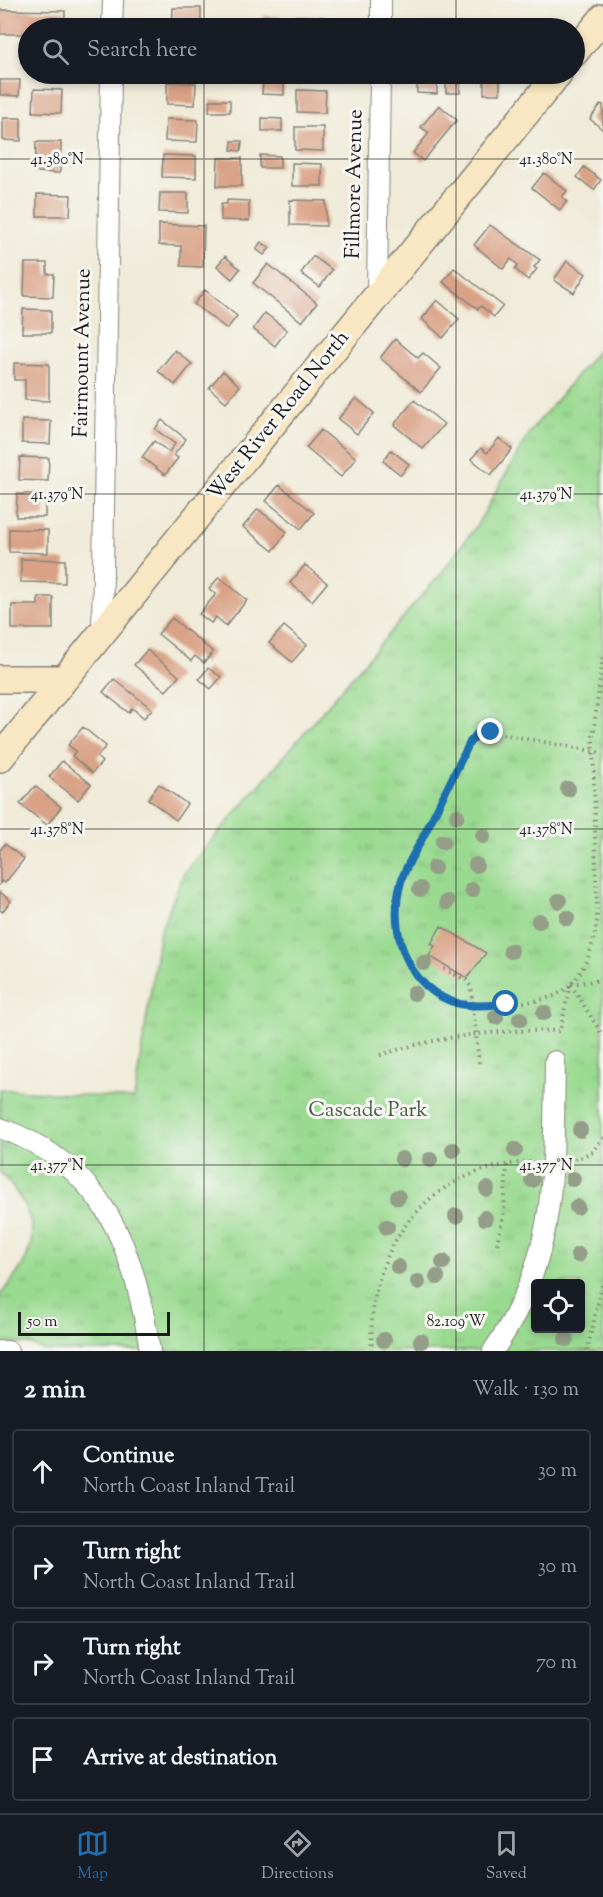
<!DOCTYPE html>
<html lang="en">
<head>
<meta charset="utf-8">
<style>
  body { margin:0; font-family:"Sorts Mill Goudy",serif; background:#242831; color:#f1f3f6 }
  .controls { position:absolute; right:18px; bottom:18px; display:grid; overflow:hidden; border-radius:6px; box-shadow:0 3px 9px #0003 }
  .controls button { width:54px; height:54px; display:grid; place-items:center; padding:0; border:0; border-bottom:2px solid #363941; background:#171b24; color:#f1f3f6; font:30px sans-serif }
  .scale { position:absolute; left:18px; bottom:15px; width:152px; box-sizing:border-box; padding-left:6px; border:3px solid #1c1c1c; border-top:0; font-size:16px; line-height:21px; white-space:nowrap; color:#1c1c1c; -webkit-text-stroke:4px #f6f6f2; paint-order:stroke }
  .stop { position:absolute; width:18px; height:18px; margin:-14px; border:4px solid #1f6fb2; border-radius:50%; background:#fff }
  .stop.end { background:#1f6fb2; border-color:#fff; box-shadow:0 2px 6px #0008 }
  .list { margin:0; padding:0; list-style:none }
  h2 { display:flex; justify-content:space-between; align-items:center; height:78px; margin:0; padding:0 24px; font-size:26px }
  h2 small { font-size:20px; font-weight:400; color:#9ea1a6 }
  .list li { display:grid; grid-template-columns:39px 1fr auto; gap:18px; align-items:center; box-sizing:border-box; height:84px; margin:0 12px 12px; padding:0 12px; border:2px solid #363941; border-radius:6px }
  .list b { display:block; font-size:22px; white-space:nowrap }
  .list p { margin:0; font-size:20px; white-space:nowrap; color:#9ea1a6 }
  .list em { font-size:20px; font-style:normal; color:#9ea1a6 }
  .icon { flex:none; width:33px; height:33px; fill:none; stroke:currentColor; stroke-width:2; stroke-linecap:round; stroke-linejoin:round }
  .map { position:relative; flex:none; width:603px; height:1351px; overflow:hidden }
  .search { position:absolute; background:#171b24; box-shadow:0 3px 9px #0003; left:18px; right:18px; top:18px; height:66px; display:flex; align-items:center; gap:15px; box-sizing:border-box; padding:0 21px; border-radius:33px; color:#9ea1a6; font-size:22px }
  .sheet { height:462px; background:#171b24 }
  nav { display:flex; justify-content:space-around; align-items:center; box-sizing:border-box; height:84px; border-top:2px solid #363941; background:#171b24; font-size:16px; color:#9ea1a6 }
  nav a { display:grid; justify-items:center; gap:3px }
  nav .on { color:#1f6fb2 }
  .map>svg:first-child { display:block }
  .park { fill:url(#park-tufts); stroke:#5b7b56; stroke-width:1.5; fill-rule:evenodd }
  .building { fill:#d9a185 }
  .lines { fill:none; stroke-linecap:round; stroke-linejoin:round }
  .street-casing { stroke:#86847a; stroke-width:22 }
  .secondary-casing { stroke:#86847a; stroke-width:30 }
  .path { stroke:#86847a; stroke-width:4; stroke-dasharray:1.5 4.5; stroke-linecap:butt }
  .street { stroke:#fff; stroke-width:20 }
  .secondary { stroke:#f9e7c3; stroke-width:27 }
  .path-bridge { stroke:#86847a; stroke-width:4; stroke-dasharray:1.5 4.5; stroke-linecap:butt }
  .tree { fill:#949d87 }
  .route { stroke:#1f6fb2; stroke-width:8 }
  .ticks { fill:none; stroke:#1c1c1c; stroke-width:1.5; stroke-opacity:0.45 }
  .labels { text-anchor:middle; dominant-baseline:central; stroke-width:6; stroke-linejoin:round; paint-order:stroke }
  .street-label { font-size:21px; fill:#1c1c1c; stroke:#f6f6f2 }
  .park-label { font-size:21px; fill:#485e45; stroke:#f6f6f2 }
  .ticks-label { font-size:15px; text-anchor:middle; fill:#1c1c1c; stroke:#f6f6f2; stroke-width:6; stroke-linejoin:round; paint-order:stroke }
</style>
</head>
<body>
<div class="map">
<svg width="603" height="1351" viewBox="0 0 603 1351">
  <defs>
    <pattern id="park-tufts" width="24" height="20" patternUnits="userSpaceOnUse" patternTransform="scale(1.5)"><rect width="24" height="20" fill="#9ada90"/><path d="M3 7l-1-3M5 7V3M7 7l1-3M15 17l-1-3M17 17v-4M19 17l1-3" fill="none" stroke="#84ba7c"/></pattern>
  </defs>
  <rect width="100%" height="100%" fill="#f6f6f2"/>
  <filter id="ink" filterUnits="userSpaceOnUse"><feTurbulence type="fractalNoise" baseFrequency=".0167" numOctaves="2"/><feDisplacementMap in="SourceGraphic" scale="12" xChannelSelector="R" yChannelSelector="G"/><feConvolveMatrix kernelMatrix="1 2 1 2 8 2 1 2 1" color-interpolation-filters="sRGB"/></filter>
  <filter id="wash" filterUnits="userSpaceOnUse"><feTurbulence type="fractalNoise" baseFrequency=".008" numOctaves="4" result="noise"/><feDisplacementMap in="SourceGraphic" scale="24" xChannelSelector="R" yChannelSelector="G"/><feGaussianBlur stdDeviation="1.35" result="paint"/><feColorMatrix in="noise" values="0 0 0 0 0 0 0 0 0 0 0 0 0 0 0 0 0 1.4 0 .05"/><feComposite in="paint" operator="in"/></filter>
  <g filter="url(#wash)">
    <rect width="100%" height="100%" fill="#f0ebd8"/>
    <path class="park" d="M603 344V1351H45L29 1344 0 1343V1295C43 1248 42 1218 0 1172V1089L134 1099 160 931 184 873 442 572 477 525 530 432ZM536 1284H580V1328H536Z"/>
    <g id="blocks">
      <path class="building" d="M173 8H201V28H172Z
        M0 10 65 11V28H28V34H0Z
        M263 16H281V28H263Z
        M296 16 324 17V28H295Z
        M446 74H460V93H446Z
        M484 74H500V94H484Z
        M417 77H437V94L417 93Z
        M0 80H20L19 96 0 95Z
        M263 81 284 82V95L262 94Z
        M167 82 196 83 195 105 167 104Z
        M34 89 62 90 61 113 33 112Z
        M297 90 326 91 325 113 297 112Z
        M210 100H230V112H209Z
        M601 104 603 105V130L590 119Z
        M439 105 457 120 423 161 413 153 429 133 421 127Z
        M3 118H21V141L3 140Z
        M262 118 282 119V131H262Z
        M166 119 198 120 197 142 165 141Z
        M295 127H323V151L295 150Z
        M232 141H242L241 151 231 150Z
        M36 142H61L60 173 35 172Z
        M163 155 196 156V178L162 177Z
        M260 155 280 156V168H260Z
        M218 158H242V186H217Z
        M292 163 322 164V186H292Z
        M584 167 601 180 594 190 577 177Z
        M544 173 567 191 562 197 567 201 560 210 532 188Z
        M160 193H188V213L159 212Z
        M37 194 71 195 70 216H37Z
        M227 200 249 201V221L221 220V204H227Z
        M290 200 326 201V226L290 225Z
        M159 224 204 226 203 267 181 266V246L159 245Z
        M490 225 540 260 534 267 537 269 528 280 515 269 518 265 511 259 503 269 474 245Z
        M261 242 270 248 264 255 256 249Z
        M225 256 240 269 232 279 217 266Z
        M313 256 332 270 320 287 301 273Z
        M567 261 586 274 574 293 554 280Z
        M25 263H47V274H54L53 297 24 296Z
        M268 264 317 303 302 322 253 283Z
        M454 268 503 306 494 317 481 306 478 309 443 282Z
        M205 290 237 316 227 329 194 304Z
        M437 300 459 319 443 338 422 319Z
        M23 309 51 310V333H22Z
        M265 313 287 330 275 346 253 329Z
        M395 339 418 358 423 353 441 368 421 392 380 358Z
        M175 350 192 364 175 385 158 371Z
        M14 363 49 364V401L25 400V380H14Z
        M223 371 240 386 226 402 209 388Z
        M356 398 374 413 357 434 338 419Z
        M414 400 444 424 423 449 394 425Z
        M22 420 51 421 50 444 22 443Z
        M162 420 186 439 174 455 178 458 165 475 142 457 154 441 169 452 175 444 155 429Z
        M321 430 356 458 341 477 306 448Z
        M499 438 512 449 491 475 471 459 481 448 487 453Z
        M391 450 409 464 401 475 383 461Z
        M20 457 49 458 48 481 19 480Z
        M279 485 314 513 301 529 266 501Z
        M17 494H45V517H16Z
        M258 509 287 532 273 551 243 527Z
        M9 529 48 530V553L9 552Z
        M21 559 65 560V583L21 582Z
        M305 565 327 583 312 601 290 583Z
        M219 577 247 600 226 626 216 617 211 623 199 614 216 594 209 589Z
        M38 597H53V629H12V605H38Z
        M172 618 213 652 204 663 195 656 191 661 158 634Z
        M284 626 307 645 292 662 269 643Z
        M147 650 179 676 166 691 134 665Z
        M208 668 221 677 211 689 199 679Z
        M114 679 152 709 144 718 132 708 129 713 103 692Z
        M83 727 106 746 97 757 102 762 92 773 72 756 76 751 68 745Z
        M62 761 91 784 78 800 49 777Z
        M159 784 187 804 176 820 148 799Z
        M35 786 61 807 47 825 20 804Z
        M5 844 24 859 5 883 2 881 0 884V850Z
        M0 892 11 901 2 912 0 910Z
        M441 926 486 953 467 978 429 956 435 946 431 944Z"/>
    </g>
  </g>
  <g filter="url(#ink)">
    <use href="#blocks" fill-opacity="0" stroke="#86847a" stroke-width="1.5"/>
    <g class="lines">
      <defs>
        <path id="street" d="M112 28 113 0
          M381 28V0
          M377 295 380 74
          M102 633 111 74
          M0 1128C105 1165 135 1250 150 1351
          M0 1351H8
          M493 1351C559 1256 553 1172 555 1061"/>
        <path id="secondary" d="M574 53 603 18
          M0 679H64
          M0 758 558 74"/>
      </defs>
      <use href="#street" class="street-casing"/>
      <use href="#secondary" class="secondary-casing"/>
      <path class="path" d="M491 732 477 734 470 742C454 774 438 805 423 836 412 858 398 879 396 904 393 947 418 997 464 1005 480 1007 498 1005 514 1003 529 1002 550 1000 563 991 584 977 595 943 597 919L593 736 603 655
        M444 969 466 980 471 987 479 1063
        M571 984 603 980
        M571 985 603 1036
        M380 1055C440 1036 497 1029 560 1031L570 985
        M569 1161 593 1152 603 1137
        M497 1244 504 1212 507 1164
        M372 1351C365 1248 428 1164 535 1162
        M587 1351 603 1281"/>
      <use href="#street" class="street"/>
      <use href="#secondary" class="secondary"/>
      <path class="path-bridge" d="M491 732 603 753"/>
    </g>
    <g class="tree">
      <circle cx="568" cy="789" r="8"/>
      <circle cx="457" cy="816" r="8"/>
      <circle cx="483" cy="836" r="8"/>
      <circle cx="443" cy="842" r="8"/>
      <circle cx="476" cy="865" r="8"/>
      <circle cx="434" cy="868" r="8"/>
      <circle cx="420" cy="889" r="8"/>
      <circle cx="472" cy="890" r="8"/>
      <circle cx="559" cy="901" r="8"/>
      <circle cx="447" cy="902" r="8"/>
      <circle cx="567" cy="918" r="8"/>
      <circle cx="539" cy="921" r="8"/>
      <circle cx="511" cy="951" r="8"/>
      <circle cx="424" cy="963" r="8"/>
      <circle cx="414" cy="993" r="8"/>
      <circle cx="544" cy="1013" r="8"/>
      <circle cx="496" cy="1017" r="8"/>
      <circle cx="520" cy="1019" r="8"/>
      <circle cx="580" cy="1130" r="8"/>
      <circle cx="453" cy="1150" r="8"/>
      <circle cx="515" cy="1150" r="8"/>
      <circle cx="402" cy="1159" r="8"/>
      <circle cx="430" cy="1160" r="8"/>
      <circle cx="573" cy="1179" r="8"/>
      <circle cx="532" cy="1180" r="8"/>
      <circle cx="487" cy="1189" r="8"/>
      <circle cx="398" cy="1197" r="8"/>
      <circle cx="577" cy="1207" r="8"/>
      <circle cx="456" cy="1216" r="8"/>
      <circle cx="485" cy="1218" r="8"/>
      <circle cx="387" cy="1227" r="8"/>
      <circle cx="578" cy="1255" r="8"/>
      <circle cx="443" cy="1262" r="8"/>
      <circle cx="398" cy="1267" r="8"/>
      <circle cx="437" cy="1277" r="8"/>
      <circle cx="418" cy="1282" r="8"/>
      <circle cx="566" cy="1339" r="8"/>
      <circle cx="384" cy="1340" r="8"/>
      <circle cx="421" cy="1341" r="8"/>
    </g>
  </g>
  <g class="lines" filter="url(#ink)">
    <path class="route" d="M491 732 477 734 470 742C454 775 437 808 421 841 414 854 405 867 401 882 387 930 407 991 460 1004 475 1007 491 1005 506 1004"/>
  </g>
  <path class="ticks" d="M204 0V28M456 0V28M204 74V1351M456 74V1351M0 159H603M0 494H603M0 829H603M0 1165H603"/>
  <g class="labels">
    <g class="street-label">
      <text transform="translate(355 184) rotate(-89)">Fillmore Avenue</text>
      <text transform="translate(83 353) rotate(-89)">Fairmount Avenue</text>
      <text transform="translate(279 416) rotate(-51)">West River Road North</text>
    </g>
    <g class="park-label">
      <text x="368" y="1111">Cascade Park</text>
    </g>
  </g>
  <g class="ticks-label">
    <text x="57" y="164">41.380°N</text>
    <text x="546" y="164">41.380°N</text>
    <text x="57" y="499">41.379°N</text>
    <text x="546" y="499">41.379°N</text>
    <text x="57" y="834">41.378°N</text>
    <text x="546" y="834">41.378°N</text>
    <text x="57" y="1170">41.377°N</text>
    <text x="546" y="1170">41.377°N</text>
    <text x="456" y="1326">82.109°W</text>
  </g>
</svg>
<div class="controls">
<button><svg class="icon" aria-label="locate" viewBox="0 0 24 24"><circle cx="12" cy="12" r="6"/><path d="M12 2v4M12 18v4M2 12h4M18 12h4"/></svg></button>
</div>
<div class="scale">50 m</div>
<div class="stop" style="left:506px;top:1004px"></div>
<div class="stop end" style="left:491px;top:732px"></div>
<div class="search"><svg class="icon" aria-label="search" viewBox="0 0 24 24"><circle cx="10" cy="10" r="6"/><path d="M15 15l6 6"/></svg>Search here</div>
</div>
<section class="sheet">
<h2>2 min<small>Walk · 130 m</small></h2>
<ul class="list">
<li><svg class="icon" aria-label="ahead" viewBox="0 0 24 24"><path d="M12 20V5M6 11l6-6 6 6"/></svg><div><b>Continue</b><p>North Coast Inland Trail</p></div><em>30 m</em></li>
<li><svg class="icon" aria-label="right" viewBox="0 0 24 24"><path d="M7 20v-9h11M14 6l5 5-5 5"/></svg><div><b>Turn right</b><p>North Coast Inland Trail</p></div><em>30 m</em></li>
<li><svg class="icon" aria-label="right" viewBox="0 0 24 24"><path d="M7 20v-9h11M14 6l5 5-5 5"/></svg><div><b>Turn right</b><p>North Coast Inland Trail</p></div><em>70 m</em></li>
<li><svg class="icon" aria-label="arrive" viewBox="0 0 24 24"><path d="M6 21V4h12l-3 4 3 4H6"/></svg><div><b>Arrive at destination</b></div></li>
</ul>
</section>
<nav>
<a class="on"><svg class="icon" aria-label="map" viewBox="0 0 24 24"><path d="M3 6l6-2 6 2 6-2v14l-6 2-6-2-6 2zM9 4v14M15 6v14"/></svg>Map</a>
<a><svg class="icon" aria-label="directions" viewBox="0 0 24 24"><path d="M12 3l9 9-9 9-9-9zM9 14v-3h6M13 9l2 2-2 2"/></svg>Directions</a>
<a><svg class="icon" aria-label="saved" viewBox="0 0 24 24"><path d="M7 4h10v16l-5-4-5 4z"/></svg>Saved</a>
</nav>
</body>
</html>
